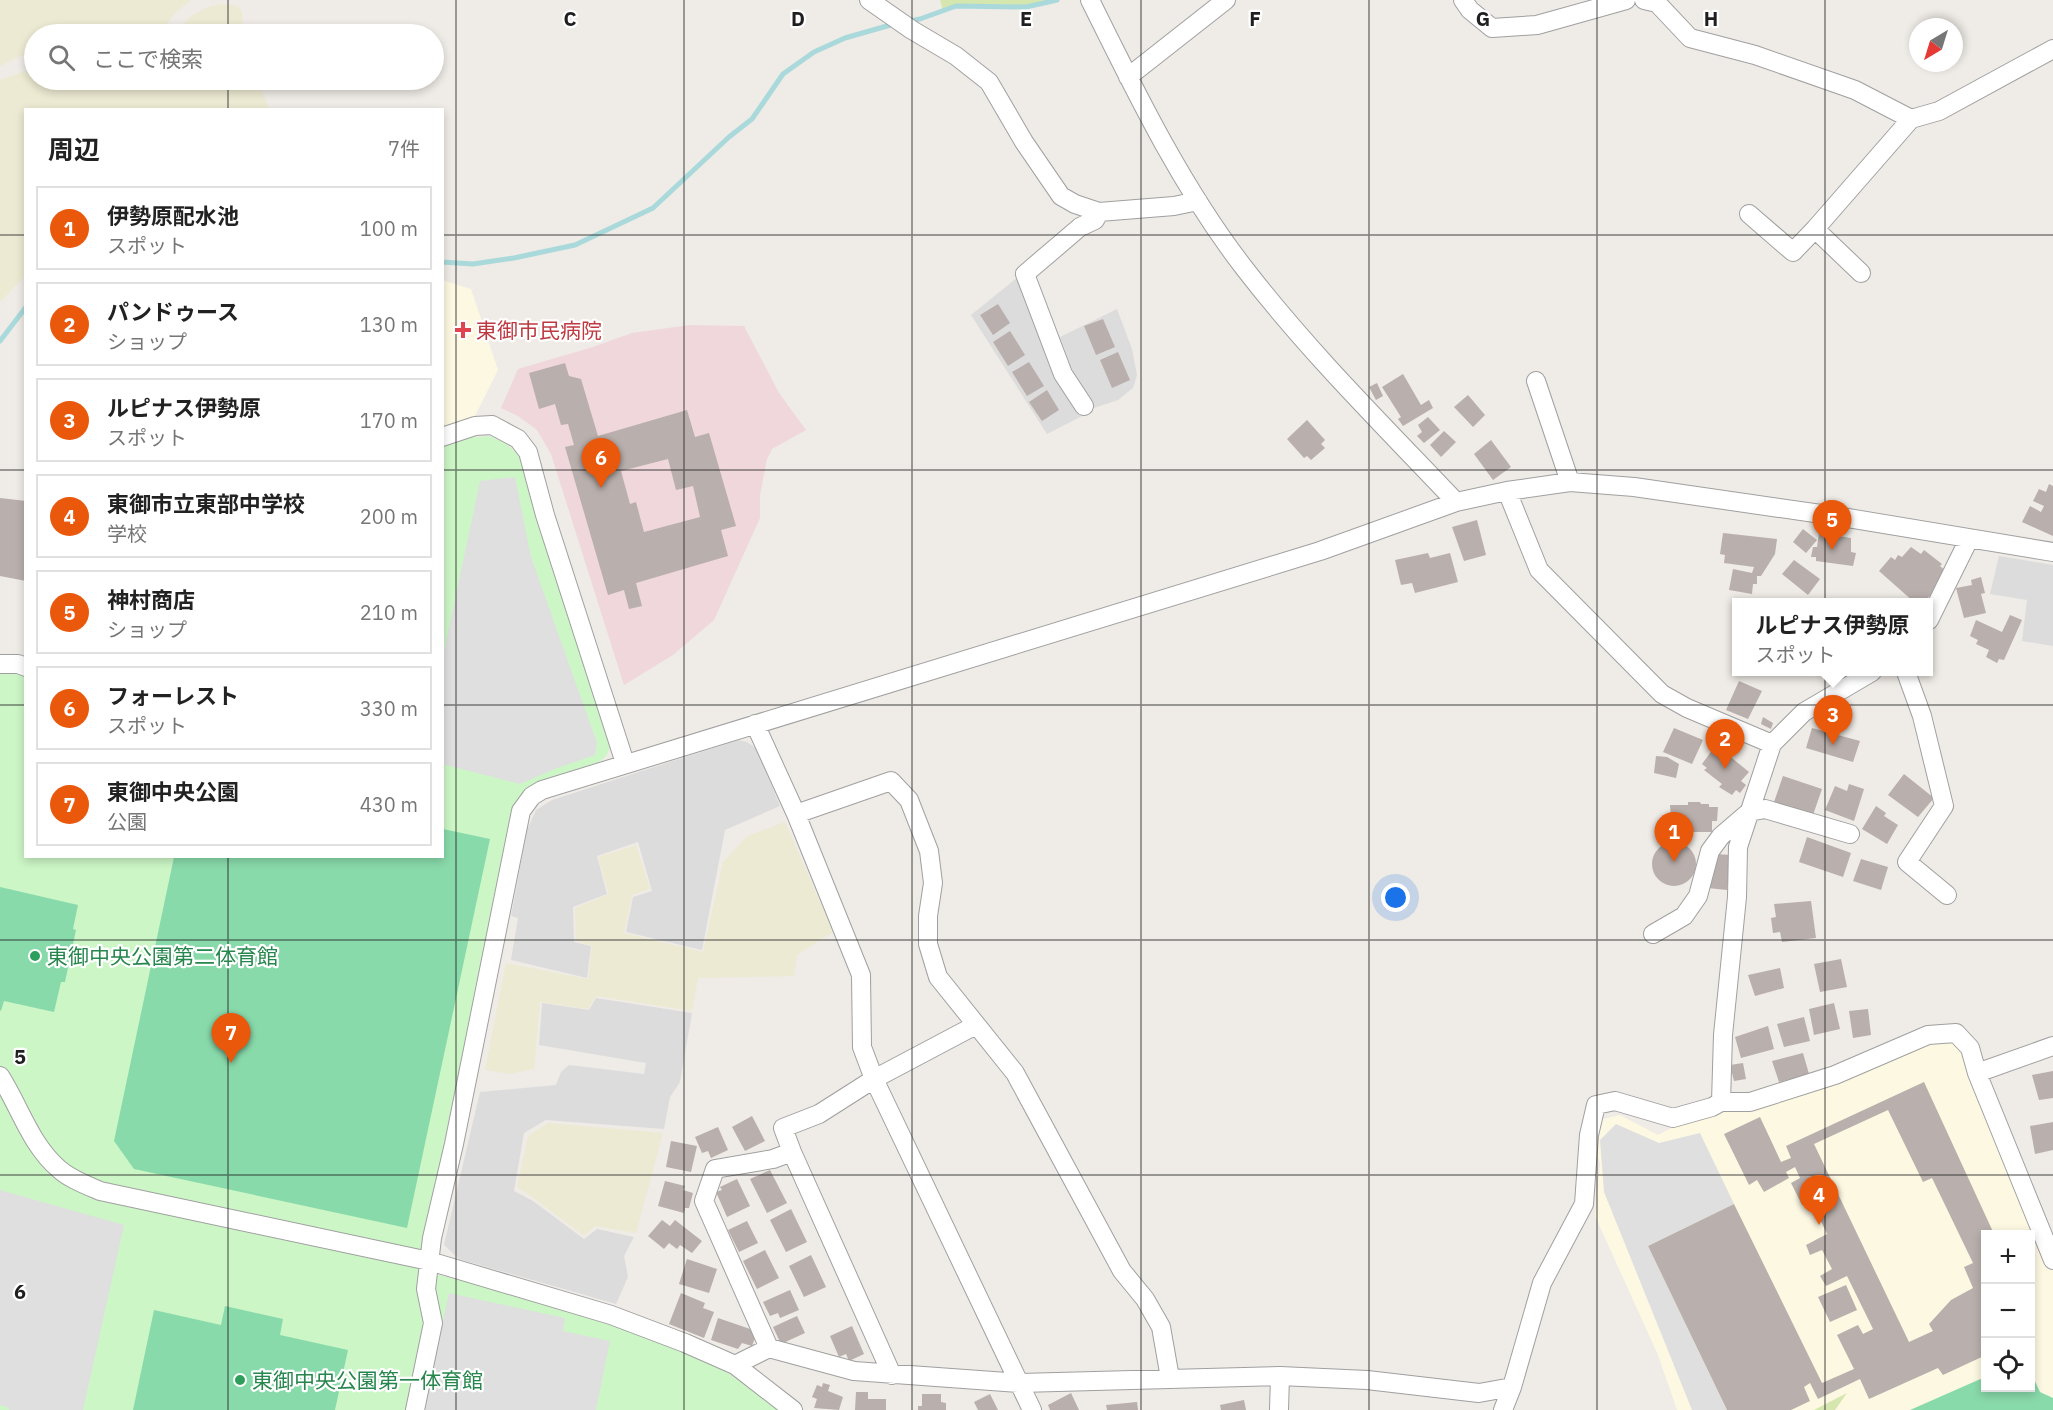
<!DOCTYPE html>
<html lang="ja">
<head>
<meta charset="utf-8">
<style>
  body { margin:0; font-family:"IBM Plex Sans","Noto Sans JP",sans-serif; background:#f2f2f2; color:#222 }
  .controls { position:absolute; right:18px; bottom:18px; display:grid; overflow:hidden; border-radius:0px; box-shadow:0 3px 9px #0003 }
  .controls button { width:54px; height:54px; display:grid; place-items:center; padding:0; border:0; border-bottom:2px solid #e0e0e0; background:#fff; color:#222; font:30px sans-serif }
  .compass { position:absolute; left:1909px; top:18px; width:54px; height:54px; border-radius:50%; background:#fff; box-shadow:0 3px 9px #0003; rotate:218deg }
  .you { position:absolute; left:1396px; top:898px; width:21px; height:21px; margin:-15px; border:4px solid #fff; border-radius:50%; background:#1a73e8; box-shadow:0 0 0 9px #1a73e833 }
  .badge { display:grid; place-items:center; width:39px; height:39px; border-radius:50%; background:#ea580c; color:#fff; font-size:20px; font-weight:700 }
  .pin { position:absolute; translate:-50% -50px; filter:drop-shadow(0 2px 3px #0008) }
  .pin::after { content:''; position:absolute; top:32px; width:21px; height:18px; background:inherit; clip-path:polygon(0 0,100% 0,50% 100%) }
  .popup { position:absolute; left:1732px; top:598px; width:201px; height:78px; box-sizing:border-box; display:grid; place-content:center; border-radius:0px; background:#fff; filter:drop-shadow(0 2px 4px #0005); font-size:20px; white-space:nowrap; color:#767676 }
  .popup b { font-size:22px; color:#222 }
  .popup::after { content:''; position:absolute; left:50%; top:100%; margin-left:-12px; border:12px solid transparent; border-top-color:#fff }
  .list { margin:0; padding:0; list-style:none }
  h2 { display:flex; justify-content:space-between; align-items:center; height:78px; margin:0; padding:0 24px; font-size:26px }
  h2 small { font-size:20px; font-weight:400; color:#767676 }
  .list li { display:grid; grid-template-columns:39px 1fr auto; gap:18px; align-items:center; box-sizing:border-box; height:84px; margin:0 12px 12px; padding:0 12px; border:2px solid #e0e0e0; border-radius:0px }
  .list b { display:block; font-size:22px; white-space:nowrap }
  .list p { margin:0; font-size:20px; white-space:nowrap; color:#767676 }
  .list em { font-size:20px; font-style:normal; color:#767676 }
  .icon { flex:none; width:33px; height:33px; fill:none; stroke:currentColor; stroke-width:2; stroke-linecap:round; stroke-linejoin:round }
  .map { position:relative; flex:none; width:2053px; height:1410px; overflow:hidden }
  .search { position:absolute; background:#fff; box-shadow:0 3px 9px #0003; left:24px; top:24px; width:420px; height:66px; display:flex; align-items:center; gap:15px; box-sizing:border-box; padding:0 21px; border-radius:33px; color:#767676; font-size:22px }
  .panel { position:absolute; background:#fff; box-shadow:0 3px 9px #0003; left:24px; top:108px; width:420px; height:750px; border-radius:0px }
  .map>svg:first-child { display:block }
  .residential { fill:#dddcdd }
  .commercial { fill:#efd7db }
  .education { fill:#fdf8e2; fill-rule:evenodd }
  .farmland { fill:#edead3 }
  .grass { fill:#d5e6af }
  .park { fill:#ccf6c6 }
  .pitch { fill:#89daab }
  .parking { fill:#dfdfdf }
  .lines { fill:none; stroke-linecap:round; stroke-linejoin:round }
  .stream { stroke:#a9d9da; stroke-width:5 }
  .building { fill:#b9afac; fill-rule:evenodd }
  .minor-casing { stroke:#a0a0a0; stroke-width:20 }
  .minor { stroke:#fff; stroke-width:18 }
  .grid { fill:none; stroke:#1f1f1f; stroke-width:1.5; stroke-opacity:0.55 }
  .health-dot { fill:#e0444e; stroke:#fff; stroke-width:2 }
  .leisure-dot { fill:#2e9e5b; stroke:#fff; stroke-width:2 }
  .labels { text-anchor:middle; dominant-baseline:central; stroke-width:4.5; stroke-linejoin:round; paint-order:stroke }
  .health-label { font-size:21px; fill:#be3a42; stroke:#fff; text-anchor:start }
  .leisure-label { font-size:21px; fill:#27864d; stroke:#fff; text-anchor:start }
  .grid-label { font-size:20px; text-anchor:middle; font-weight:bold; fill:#1f1f1f; stroke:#fff; stroke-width:4.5; stroke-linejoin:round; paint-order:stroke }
</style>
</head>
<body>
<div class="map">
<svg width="2053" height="1410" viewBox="0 0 2053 1410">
  <rect width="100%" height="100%" fill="#efebe6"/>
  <path class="residential" d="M1018 277 1059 379 1084 415 1047 434 971 315Z
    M1117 309 1132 349 1137 375 1133 388 1118 400 1094 408 1074 375 1060 337Z
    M1999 556 2053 565V646L2022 641 2027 600 1990 594Z
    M738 740 747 742 757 749 780 806 725 830 702 950 626 932 633 897 652 891 638 842 597 856 607 894 573 907 574 942 591 946 587 978 511 960 518 918 511 916 527 830 536 810 552 800Z
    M596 998 692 1013 680 1082 670 1097 664 1129 546 1120 524 1133 514 1191 533 1201 584 1239 597 1229 634 1237 624 1256 628 1277 616 1304 459 1259 444 1245 480 1092 556 1085 561 1072 569 1065 644 1074 646 1063 539 1045 542 1003 589 1010Z"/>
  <path class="commercial" d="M690 325 744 326 779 393 806 430 772 449 767 459 760 495V518L714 620 673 655 624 685 551 454 537 430 518 416 501 408 518 369 593 347 632 333Z"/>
  <path class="education" d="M442 280 471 289 498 370 474 418 442 429Z
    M1956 1033 2053 1260V1410H1677L1658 1355 1595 1216 1600 1163 1589 1135 1599 1120 1620 1115 1658 1135 1721 1102ZM1986 1234H2030V1388H1986Z"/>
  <path class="farmland" d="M0 0H191L175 13 160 34H34V54L20 56 0 66Z
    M222 4 238 6 242 12 243 34H175L190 17 207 7Z
    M31 69H34V80H258L269 109 26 110 25 276 0 302V80Z
    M785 822 833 932 797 955 794 976 698 978 692 1011 596 996 588 1009 540 1002 534 1069 510 1074 485 1070 506 963 588 979 592 946 576 941 575 908 609 894 598 857 636 845 650 889 632 895 624 933 703 952 723 862 747 836Z
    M548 1123 663 1133 636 1233 595 1226 584 1236 535 1199 517 1187 528 1136Z"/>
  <path class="grass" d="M940 0H1053L1026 7 956 6 943 11Z
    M1847 1393 1835 1410H1814Z"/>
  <path class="park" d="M490 436 505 443 520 456 610 746 607 755 599 762 544 780 535 785 509 835 418 1270C491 1287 563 1307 634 1333 659 1342 687 1350 711 1363 735 1376 756 1394 778 1410H0V673L25 675 26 856H442L443 446 465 438Z"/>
  <path class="pitch" d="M443 829 490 839 407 1228 134 1169 114 1141 174 857 442 856Z
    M0 887 78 905 73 929 76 930 65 982H61L54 1012 4 1001 1 1011 0 1010Z
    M225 1306 283 1319 280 1335 348 1350 335 1410H133L154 1310 221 1325Z
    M2031 1373 2040 1392 2053 1398V1410H1910L1985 1377 1986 1388H2030Z"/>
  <path class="parking" d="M515 477 531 557 597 743 595 755 557 768 520 784 442 764 443 656 480 481Z
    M1616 1124 1659 1143 1700 1133 1734 1204 1648 1246 1727 1410H1692L1604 1192 1600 1140Z
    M0 1190 124 1225 83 1410H9L8 1407 0 1405Z
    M449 1293 565 1318 563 1331 610 1341 596 1410H424Z"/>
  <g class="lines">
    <path class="stream" d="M910 21 920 19 956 6 1026 7 1057 0
      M442 262 473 264 514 258 575 245 653 208 729 137 752 119 783 74 814 52 845 38 894 24
      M0 341 26 307"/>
  </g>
  <path class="building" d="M998 304 1010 323 993 335 980 315Z
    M1103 319 1115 347 1096 355 1084 326Z
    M1010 331 1025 355 1008 366 993 342Z
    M1118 352 1130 380 1112 388 1100 360Z
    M1029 362 1044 386 1027 396 1012 372Z
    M565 363 569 376 581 379 598 436 687 410 695 437 709 433 736 526 721 530 728 556 636 583 642 606 629 609 624 590 608 595 565 447 574 445 568 424 561 425 555 404 539 409 529 373ZM668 459 676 490 693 486 700 517 644 532 636 502 630 504 621 471Z
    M1403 374 1421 405 1429 400 1433 408 1403 426 1398 419 1401 417 1382 387Z
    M1377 383 1383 396 1376 400 1369 387Z
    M1047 390 1059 410 1042 421 1029 402Z
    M1468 395 1485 415 1473 427 1454 407Z
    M1428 417 1440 430 1424 443 1417 436 1422 432 1418 425Z
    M1307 420 1325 440 1321 444 1325 448 1311 460 1307 456 1304 458 1287 439Z
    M1444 431 1456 442 1441 457 1430 445Z
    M1491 440 1511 467 1493 480 1474 454Z
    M2049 484 2053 486V536L2022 522 2030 506 2041 512 2044 506 2033 501 2039 489 2046 492Z
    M0 498 26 501V581L0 576Z
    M1477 520 1486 555 1464 561 1452 527Z
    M1803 529 1817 540 1806 553 1793 542Z
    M1723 533 1777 539 1775 554 1761 576H1757V584H1753L1752 594 1729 590 1733 569 1752 573 1754 567 1724 563 1725 555 1720 554Z
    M1819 533 1851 538V552L1856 553 1853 566 1816 561V557H1811L1813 547H1817Z
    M1911 547 1921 554 1924 550 1942 564 1940 566 1948 573 1935 586 1937 588 1924 602H1914L1879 571 1891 557 1895 560 1898 555 1902 557Z
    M1428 553 1430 558 1450 553 1458 582 1415 593 1412 583 1401 585 1395 560Z
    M1794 560 1820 579 1808 595 1782 574Z
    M1981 577 1985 593 1981 594 1986 613 1964 618 1956 588 1972 585 1971 580Z
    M2010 615 2022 620 2004 660 1999 659 1997 663 1986 657 1989 650 1976 644 1978 640 1970 636 1976 620 2002 632Z
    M1739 681 1762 691 1748 719 1726 710Z
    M1763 717 1773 723 1771 729 1761 724Z
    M1674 728 1703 740 1692 764 1663 752Z
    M1812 728 1860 741 1853 762 1806 748Z
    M1716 745 1749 772 1741 781 1746 785 1740 793 1736 790 1732 795 1719 787 1722 784 1704 770 1707 768 1702 764Z
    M1656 756 1667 757 1679 764 1676 778 1654 773Z
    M1904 774 1934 798 1918 817 1888 795Z
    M1783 776 1822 789 1813 815 1774 802Z
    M1849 784 1864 789 1854 821 1825 810 1835 786 1847 791Z
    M1688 802H1700L1701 804H1709V807H1718L1717 821H1712V832H1672L1670 805H1688Z
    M1876 806 1886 813 1884 816 1898 825 1887 844 1862 829Z
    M1807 837 1851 853 1843 877 1799 862Z
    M1652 864a22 22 0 1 1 44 0a22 22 0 1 1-44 0Z
    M1716 854 1731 855 1727 890 1708 888Z
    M1861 859 1888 867 1881 890 1853 881Z
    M1811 901 1816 938 1782 942 1780 932 1773 933 1771 918 1776 917 1774 904Z
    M1841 959 1847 987 1820 992 1814 964Z
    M1780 968 1784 988 1755 996 1748 975Z
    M1834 1003 1840 1029 1814 1035 1809 1009Z
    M1868 1009 1871 1035 1853 1038 1849 1011Z
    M1804 1017 1810 1041 1784 1047 1777 1024Z
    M1768 1026 1774 1049 1741 1058 1735 1037Z
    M1803 1053 1809 1074 1779 1082 1772 1061Z
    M1743 1063 1746 1079 1734 1081 1730 1065Z
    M2053 1071V1098L2039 1100 2032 1075Z
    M1924 1082 1994 1234H1986V1355L1943 1375 1938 1368 1869 1399 1860 1379 1818 1399 1810 1383 1804 1387 1810 1401 1791 1410H1727L1648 1246 1734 1204 1822 1383 1854 1369 1837 1335 1858 1325 1863 1334 1873 1329 1847 1276 1826 1286 1820 1276 1832 1269 1822 1250 1810 1255 1806 1245 1827 1234 1811 1200 1802 1205 1791 1183 1800 1178 1795 1167 1786 1172 1789 1178 1764 1192 1757 1180 1749 1185 1724 1134 1760 1117 1781 1162 1791 1158 1786 1146ZM1888 1110 1923 1182 1932 1178 1973 1263 1964 1267 1973 1288 1951 1300 1929 1324 1933 1331 1909 1342 1814 1144Z
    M752 1116 765 1141 745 1151 732 1127Z
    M2053 1122V1150L2035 1154 2030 1126Z
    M718 1127 728 1150 711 1158 708 1151 702 1153 695 1137Z
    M671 1141 697 1146 691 1172 666 1167Z
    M770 1170 787 1203 767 1213 750 1179Z
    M737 1179 750 1206 727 1217 716 1192 722 1190 720 1187Z
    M665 1181 685 1186 683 1190 693 1193 689 1208H685L684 1213 658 1206Z
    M791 1209 807 1242 786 1252 770 1220Z
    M662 1220 670 1226 675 1220 702 1241 692 1253 680 1245 677 1249 669 1243 664 1249 648 1236Z
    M747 1221 758 1243 739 1252 728 1230Z
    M765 1250 779 1278 757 1289 743 1261Z
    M811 1255 826 1287 804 1297 789 1266Z
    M687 1259 717 1269 709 1293 679 1284Z
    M1846 1285 1857 1310 1830 1322 1818 1297Z
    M790 1290 799 1310 780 1318 778 1313 770 1316 763 1302Z
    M681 1293 705 1303 703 1308 714 1312 704 1338 669 1324Z
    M797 1316 805 1333 781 1344 773 1327Z
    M718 1318 753 1330 756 1335 752 1346 742 1343 738 1349 711 1340Z
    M852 1326 864 1354 849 1361 846 1354 839 1357 830 1336Z
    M823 1383 830 1385 828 1391 843 1397 839 1410 814 1408 817 1399 812 1397 817 1385 822 1387Z
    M856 1392H868V1399H886V1410H855Z
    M1071 1393 1079 1410H1050L1048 1405Z
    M922 1394H941V1402L946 1403V1410H918V1406H922Z
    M990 1394 998 1410H978L974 1402Z
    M1244 1400 1246 1410H1221L1220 1405Z
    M1137 1402 1138 1410H1107L1106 1405Z"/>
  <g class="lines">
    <defs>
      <path id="minor" d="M869 0 912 30 956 56 989 82 1024 142 1061 196 1075 204 1099 212 1174 206 1198 201
        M1090 0C1135 91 1182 188 1245 269 1309 352 1384 426 1456 502
        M1463 0 1470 10 1492 28 1537 25 1626 0
        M1644 0 1657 3 1690 38 1755 55 1855 90 1911 119 1939 111 2053 49
        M1128 77 1226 0
        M1749 214 1793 252 1815 229 1911 119
        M1815 229 1861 273
        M1536 381 1570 482
        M1084 406 1063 374 1025 274 1080 227 1095 220 1099 212
        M442 437 475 426 492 425 518 439 528 452 545 515 625 763
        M1507 491 1539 570 1662 694 1687 708 1772 744
        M1929 620 1969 539
        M0 664H18L26 667
        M1906 672 1922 716 1944 806 1907 862 1947 895
        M755 724 796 814 861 975 862 1047 874 1079 976 1025
        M796 814 891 781 909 800 929 851 933 883 928 916V944L938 977 1015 1073 1122 1271 1145 1299 1161 1327 1170 1378
        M1653 934 1684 916 1698 896 1710 851 1721 836 1749 812 1765 809 1850 834
        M1977 1073 2053 1046
        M0 1076C20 1107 30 1144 59 1169 70 1179 86 1185 100 1191L429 1261 611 1315 685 1343 735 1365 793 1410
        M1721 1102 1723 1035 1737 897 1738 847 1772 744 1804 712 1872 672
        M792 1152 783 1128 819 1114 874 1079 1032 1410
        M769 1348 704 1201 715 1169 773 1159 792 1152 892 1375
        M735 1365 769 1348 854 1371 1020 1383 1280 1376 1367 1380 1479 1393 1512 1387
        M415 1410 433 1323 426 1289 432 1238 454 1144 521 811 532 796 542 790 1320 551 1456 502 1507 491 1570 482 1634 487 1842 517 2053 552
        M1279 1410 1280 1376
        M1503 1410 1512 1387 1542 1283 1584 1204 1589 1135 1596 1105 1615 1101 1673 1118 1712 1107 1721 1102H1750L1835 1075 1928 1035 1956 1033 1970 1048 1977 1073 2053 1260"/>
    </defs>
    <use href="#minor" class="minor-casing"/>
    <use href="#minor" class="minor"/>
  </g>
  <path class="grid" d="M228 0V34M456 0V1410M684 0V1410M912 0V1410M1141 0V1410M1369 0V1410M1597 0V1410M1825 0V1410M228 80V110M0 235H26M442 235H2053M0 470H26M442 470H2053M0 705H26M442 705H2053M228 856V1410M0 940H2053M0 1175H2053"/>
  <path class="health-dot" d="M460 321h6v6h6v6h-6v6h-6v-6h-6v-6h6z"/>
  <g class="leisure-dot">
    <circle cx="35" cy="956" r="6"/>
    <circle cx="240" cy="1380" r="6"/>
  </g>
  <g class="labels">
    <g class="health-label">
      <text x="476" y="330">東御市民病院</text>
    </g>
    <g class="leisure-label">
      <text x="47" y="956">東御中央公園第二体育館</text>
      <text x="252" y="1380">東御中央公園第一体育館</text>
    </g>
  </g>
  <g class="grid-label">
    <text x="570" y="26">C</text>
    <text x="798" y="26">D</text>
    <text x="1026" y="26">E</text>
    <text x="1255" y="26">F</text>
    <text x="1483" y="26">G</text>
    <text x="1711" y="26">H</text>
    <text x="20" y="1064">5</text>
    <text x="20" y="1299">6</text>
  </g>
</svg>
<div class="controls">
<button>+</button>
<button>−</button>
<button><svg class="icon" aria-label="locate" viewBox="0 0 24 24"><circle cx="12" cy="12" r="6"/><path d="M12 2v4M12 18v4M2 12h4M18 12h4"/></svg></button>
</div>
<svg class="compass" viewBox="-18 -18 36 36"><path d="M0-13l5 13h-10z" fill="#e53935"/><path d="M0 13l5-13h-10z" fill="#767676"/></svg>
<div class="you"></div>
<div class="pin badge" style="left:1674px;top:862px">1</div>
<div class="pin badge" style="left:1725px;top:769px">2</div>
<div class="pin badge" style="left:1833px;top:745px">3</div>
<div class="popup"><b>ルピナス伊勢原</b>スポット</div>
<div class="pin badge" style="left:1819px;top:1225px">4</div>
<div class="pin badge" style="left:1832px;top:550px">5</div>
<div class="pin badge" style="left:601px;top:488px">6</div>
<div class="pin badge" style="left:231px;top:1063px">7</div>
<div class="search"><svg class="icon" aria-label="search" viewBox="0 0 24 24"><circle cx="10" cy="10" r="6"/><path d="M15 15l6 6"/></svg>ここで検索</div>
<section class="panel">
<h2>周辺<small>7件</small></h2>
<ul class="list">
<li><span class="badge">1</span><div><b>伊勢原配水池</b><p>スポット</p></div><em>100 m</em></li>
<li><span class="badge">2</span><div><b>パンドゥース</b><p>ショップ</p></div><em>130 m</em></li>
<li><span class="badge">3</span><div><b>ルピナス伊勢原</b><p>スポット</p></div><em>170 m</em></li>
<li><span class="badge">4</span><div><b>東御市立東部中学校</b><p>学校</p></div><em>200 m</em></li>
<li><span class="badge">5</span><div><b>神村商店</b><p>ショップ</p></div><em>210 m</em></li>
<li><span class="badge">6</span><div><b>フォーレスト</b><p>スポット</p></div><em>330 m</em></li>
<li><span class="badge">7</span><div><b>東御中央公園</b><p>公園</p></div><em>430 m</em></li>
</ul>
</section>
</div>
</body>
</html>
